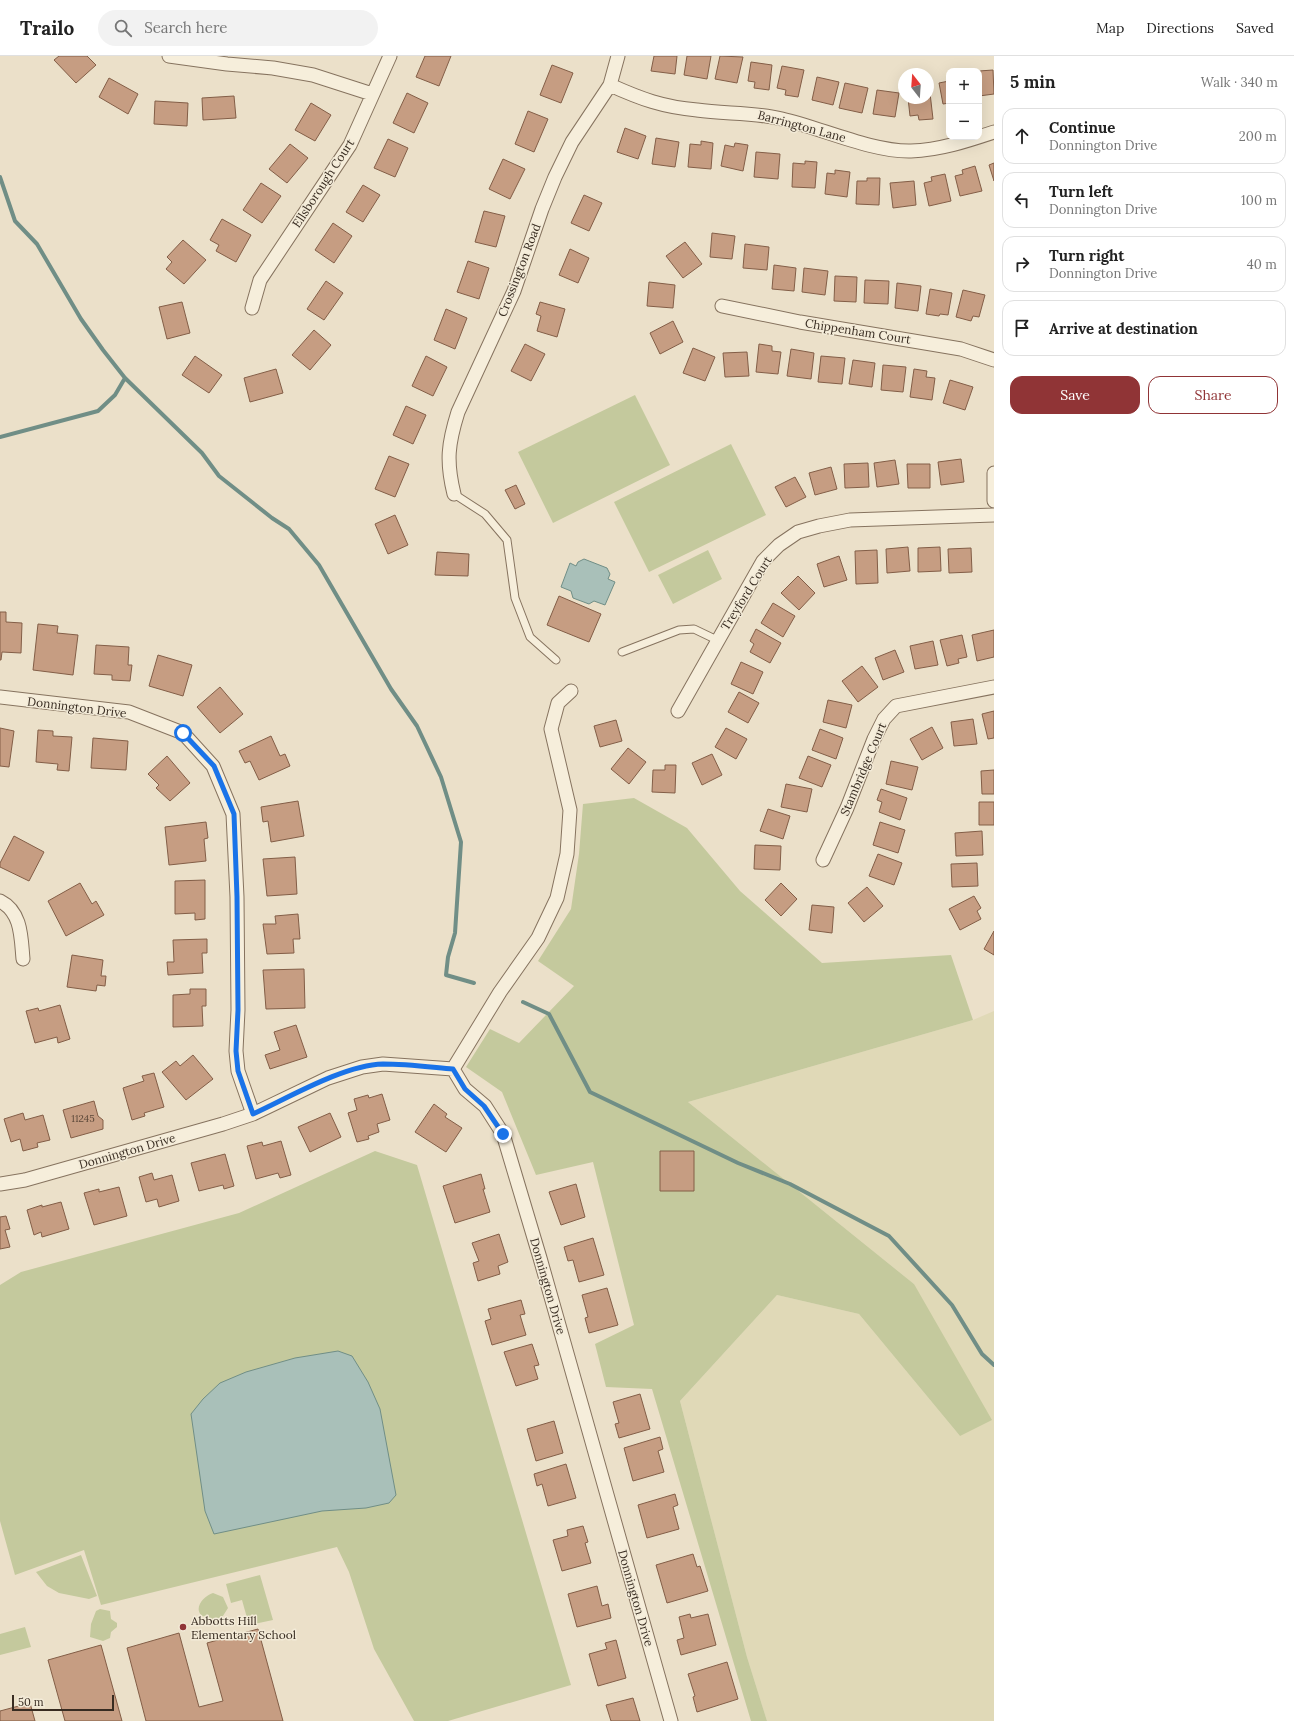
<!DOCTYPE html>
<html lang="en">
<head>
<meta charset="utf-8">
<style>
  body { margin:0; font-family:Lora,serif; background:#f2f2f2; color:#222 }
  .controls { position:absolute; right:12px; top:12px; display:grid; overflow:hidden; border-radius:8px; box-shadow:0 4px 16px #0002 }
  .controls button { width:36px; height:36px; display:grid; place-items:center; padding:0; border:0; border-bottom:1px solid #e0e0e0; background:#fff; color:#222; font:20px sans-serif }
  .compass { position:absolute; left:898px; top:12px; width:36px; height:36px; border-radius:50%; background:#fff; box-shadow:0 4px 16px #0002; rotate:343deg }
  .scale { position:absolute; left:12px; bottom:10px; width:102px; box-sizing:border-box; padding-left:4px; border:2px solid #382c21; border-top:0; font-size:11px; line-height:14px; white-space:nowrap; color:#382c21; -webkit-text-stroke:3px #f3ebd8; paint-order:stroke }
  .stop { position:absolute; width:12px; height:12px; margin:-9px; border:3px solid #1a73e8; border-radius:50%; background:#fff }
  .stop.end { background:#1a73e8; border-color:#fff; box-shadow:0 1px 4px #0008 }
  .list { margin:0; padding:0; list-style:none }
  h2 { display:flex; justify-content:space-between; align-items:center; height:52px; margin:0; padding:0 16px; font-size:17px }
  h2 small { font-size:13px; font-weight:400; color:#767676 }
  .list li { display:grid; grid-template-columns:26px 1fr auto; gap:12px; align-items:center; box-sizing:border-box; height:56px; margin:0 8px 8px; padding:0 8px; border:1px solid #e0e0e0; border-radius:12px }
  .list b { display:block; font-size:15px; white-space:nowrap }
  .list p { margin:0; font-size:13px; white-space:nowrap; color:#767676 }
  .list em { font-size:13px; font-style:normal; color:#767676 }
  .actions { display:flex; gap:8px; padding:12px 16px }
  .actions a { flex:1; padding:9px 0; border:1px solid #903436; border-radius:12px; text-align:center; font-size:14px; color:#903436 }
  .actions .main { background:#903436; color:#fff }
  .icon { flex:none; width:22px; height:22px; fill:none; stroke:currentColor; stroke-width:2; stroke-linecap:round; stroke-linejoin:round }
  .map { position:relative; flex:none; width:994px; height:1665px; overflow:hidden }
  header { display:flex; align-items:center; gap:24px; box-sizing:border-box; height:56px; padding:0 20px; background:#fff; border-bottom:1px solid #e0e0e0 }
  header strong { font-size:19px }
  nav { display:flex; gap:22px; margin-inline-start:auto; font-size:14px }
  .search { width:280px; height:36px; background:#f2f2f2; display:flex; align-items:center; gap:10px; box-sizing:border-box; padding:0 14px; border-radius:22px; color:#767676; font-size:15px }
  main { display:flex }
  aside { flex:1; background:#fff }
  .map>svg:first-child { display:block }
  .farmland { fill:#e0d9b7 }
  .green { fill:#c4c99d }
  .water { fill:#a9c0b9; stroke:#708e86 }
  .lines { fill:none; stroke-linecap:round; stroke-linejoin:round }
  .stream { stroke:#708e86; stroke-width:4 }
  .building { fill:#c69d82; stroke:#835e47 }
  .service-casing { stroke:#86735f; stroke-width:9 }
  .minor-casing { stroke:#86735f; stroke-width:15 }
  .service { stroke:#f6eedb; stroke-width:7 }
  .minor { stroke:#f6eedb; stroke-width:13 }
  .route { stroke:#1a73e8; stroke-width:5 }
  .poi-dot { fill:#903436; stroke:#f3ebd8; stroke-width:1.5 }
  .labels { text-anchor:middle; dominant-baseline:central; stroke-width:3; stroke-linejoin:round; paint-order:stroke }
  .number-label { font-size:10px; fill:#5c4839 }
  .street-label { font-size:12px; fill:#382c21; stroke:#f3ebd8 }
  .poi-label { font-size:12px; fill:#382c21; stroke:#f3ebd8; text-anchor:start }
</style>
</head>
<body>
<header>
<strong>Trailo</strong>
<div class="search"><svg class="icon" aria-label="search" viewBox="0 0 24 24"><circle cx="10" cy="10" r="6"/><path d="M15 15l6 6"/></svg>Search here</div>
<nav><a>Map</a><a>Directions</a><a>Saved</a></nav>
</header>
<main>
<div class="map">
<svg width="994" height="1665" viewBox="0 0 994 1665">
  <rect width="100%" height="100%" fill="#ebe0c9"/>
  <path class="farmland" d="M994 955V1665H767L747 1601 680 1345 777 1239 859 1258 960 1380 914 1228 688 1046 973 964Z"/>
  <path class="green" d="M635 339 670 409 553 467 518 396Z
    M731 388 766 459 649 516 614 446Z
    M708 494 722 523 673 548 658 519Z
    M634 742 687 772 740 835 822 907 951 899 973 964 688 1046 914 1228 992 1364 960 1380 859 1258 777 1239 680 1345 747 1601 767 1665H751L652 1333 606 1331 595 1288 634 1269 593 1106 536 1119 502 1036 466 1011 490 973 519 987 574 930 538 905 571 853 579 798 583 748Z
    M375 1095 417 1109 571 1629 448 1665H414L374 1593 349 1516 337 1491 101 1549 84 1494 15 1519 0 1465V1229L21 1216 239 1157Z
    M81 1499 97 1540 89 1543 59 1537 47 1530 36 1516Z
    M260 1519 273 1564 249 1569 242 1544 231 1547 226 1528Z
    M213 1537 223 1541 228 1552 221 1563 215 1566 201 1559C194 1551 204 1540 213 1537Z
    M100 1553 110 1555 111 1563 117 1567V1571L111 1576 110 1582 103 1585 90 1581 91 1568 96 1555Z
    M25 1571 31 1591 0 1599V1578Z"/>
  <path class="water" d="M584 503 607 512 610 518 608 523 615 526 605 549 594 545 589 548 573 542 571 535 561 531 570 507 576 510 578 506Z
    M338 1295 352 1300 368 1326 380 1353 396 1439 389 1447 366 1452 322 1455 214 1478 205 1455 191 1358 203 1343 220 1327 246 1316 295 1302Z"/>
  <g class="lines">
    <path class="stream" d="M0 121 15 165 37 188 81 263 103 294 125 322 202 397 219 420 272 462 289 473 319 509 391 633 417 670 441 721 461 786 455 877 448 901 446 919 474 927
      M0 381 98 355 115 339 125 322
      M523 946 549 958 590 1036 738 1107 790 1128 889 1180 952 1249 982 1298 994 1309"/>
  </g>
  <path class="building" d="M59 0H87L96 9 76 27 54 4Z
    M425 0H451L439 30 416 21Z
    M654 0H677L675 18 651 15Z
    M687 0H711L707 23 684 19Z
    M720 0 743 1 737 27 715 23Z
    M751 6 772 9 769 34 754 32 755 26 748 25Z
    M552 9 573 17 561 47 540 39Z
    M782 10 804 14 798 41 785 39 786 34 777 32Z
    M993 14 994 38 979 40V15Z
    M817 21 839 26 833 49 812 44Z
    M109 22 138 38 128 58 99 41Z
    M949 25V47L943 48 939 27Z
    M845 27 868 32 862 57 839 52Z
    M877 34 899 37 895 61 873 58Z
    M407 37 428 47 414 77 393 67Z
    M928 37H930L933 63 919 64 918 59 910 60 908 42H928Z
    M234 40 236 62 203 64 202 42Z
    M155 45 188 47 187 70 154 68Z
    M311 47 331 59 315 85 295 74Z
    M528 55 548 63 534 96 515 88Z
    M625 72 646 80 638 103 617 96Z
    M656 82 679 86 675 111 652 108Z
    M388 83 408 92 395 121 374 112Z
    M701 85 713 87 711 113 688 111 690 88 701 89Z
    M735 87 748 89 743 115 721 110 725 89 734 91Z
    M290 88 308 102 287 127 269 113Z
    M756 96 780 98 778 123 754 121Z
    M503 103 525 113 510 143 489 133Z
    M805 105 817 106 815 132 792 131 793 107 805 108Z
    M994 107V125L989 109Z
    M975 110 982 135 960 140 955 120 963 118 962 114Z
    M835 114 850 116 847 141 825 138 827 117 835 118Z
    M945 118 951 145 929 150 924 127 932 125 931 121Z
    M867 122H880L879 149 856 148 857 125H867Z
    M914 125 916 149 893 152 890 127Z
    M261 127 281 140 262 167 243 154Z
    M363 129 380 139 363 166 346 156Z
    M584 139 602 147 589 175 571 167Z
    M484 155 505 160 496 191 475 186Z
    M222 163 251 179 236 206 216 195 219 189 210 184Z
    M333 167 352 180 334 207 315 194Z
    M712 177 735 180 732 203 710 201Z
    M183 184 206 204 184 228 166 213 172 206 167 201Z
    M685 186 702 208 683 222 666 200Z
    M745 188 769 191 767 214 743 212Z
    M570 193 589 202 578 227 559 219Z
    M468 205 489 212 479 243 457 236Z
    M774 209 796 212 794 235 772 233Z
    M804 212 828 215 825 239 802 236Z
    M835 220 857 221 856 246 834 245Z
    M865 224 889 225 888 248 864 247Z
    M326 225 343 237 324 264 307 253Z
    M649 226 675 229 673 252 647 250Z
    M897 227 921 230 918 255 895 252Z
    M930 233 952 237 948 259 940 258 939 260 926 258Z
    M963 234 985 239 979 261 973 260 971 265 956 261Z
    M182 246 190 277 167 283 159 251Z
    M540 246 565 253 557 281 537 275 541 260 536 258Z
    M446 253 467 262 455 293 434 284Z
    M673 265 683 286 660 298 650 277Z
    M314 274 331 289 310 314 292 299Z
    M525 288 545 298 531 325 511 315Z
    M759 288 772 290V295L781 296 778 318 756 316Z
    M693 292 715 301 705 325 683 317Z
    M791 293 814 297 811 323 787 320Z
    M747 296 749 320 725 321 723 297Z
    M195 300 222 319 209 337 182 319Z
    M426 300 447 311 433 340 412 330Z
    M821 300 845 302 842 328 818 326Z
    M853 304 875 307 872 331 849 328Z
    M883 309 906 311 903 336 881 334Z
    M276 313 283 337 250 346 244 322Z
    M914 313 927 315 926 321 935 322 932 344 910 341Z
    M950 324 973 331 965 354 943 347Z
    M406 350 426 359 413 388 393 379Z
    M389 400 409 408 395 441 375 433Z
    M961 403 964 426 941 429 938 406Z
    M895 404 899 428 877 431 874 407Z
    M868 407 869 431 845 432 844 408Z
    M907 408H930V432H908Z
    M831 411 837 433 815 439 809 417Z
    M795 421 806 441 786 451 775 431Z
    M516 429 525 448 515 453 505 434Z
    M395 459 408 489 388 498 375 468Z
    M908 491 910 515 887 517 886 493Z
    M940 491 941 515 918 516V492Z
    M971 492 972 516 949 517 948 493Z
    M877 494 878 527 856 528 855 495Z
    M437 496 469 498 468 520 435 519Z
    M839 500 847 524 824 531 817 508Z
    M798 520 815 537 799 554 781 537Z
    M559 540 601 558 589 586 547 569Z
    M773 547 795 560 783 581 761 567Z
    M0 556H6V566L22 567 21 597 2 596 1 604H0Z
    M38 568 58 570 57 577 78 579 73 619 33 614Z
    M756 573 781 587 770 607 750 596 754 588 750 585Z
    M994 574V601L977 605 972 579Z
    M962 579 967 601 958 603 959 607 947 610 940 584Z
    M933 585 938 609 915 613 910 590Z
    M96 589 129 591 128 609H132L130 625 112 624V619L94 618Z
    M895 594 904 616 883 624 875 602Z
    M158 599 192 609 183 640 149 630Z
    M741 606 763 616 753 638 731 628Z
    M862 610 878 631 858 646 842 625Z
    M220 631 243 658 220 677 197 651Z
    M739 636 759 647 748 667 728 656Z
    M828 644 852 649 846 672 823 666Z
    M994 655V682L988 683 982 658Z
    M973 663 977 688 954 690 951 666Z
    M616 664 622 685 600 691 594 670Z
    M932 671 943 692 922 704 910 683Z
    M0 672 14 675 9 711 0 710Z
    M726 672 747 683 736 703 715 691Z
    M820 673 843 682 836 703 812 694Z
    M38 674 53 675V680L72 681 69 715 57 714 58 708 36 706Z
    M271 680 280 700 285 698 290 710 259 724 250 705 245 707 239 695Z
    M93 682 128 685 126 714 91 712Z
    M628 692 646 706 629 728 611 713Z
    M712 698 722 719 702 729 692 707Z
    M167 700 190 727 170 745 156 732 159 729 148 718Z
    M808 700 831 709 822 731 799 722Z
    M891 705 918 711 912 734 886 728Z
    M665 709H676L675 737 652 736 653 714H665Z
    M994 714V738H982L981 715Z
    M786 728 812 733 807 756 781 751Z
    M881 733 907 742 900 764 879 756 882 746 877 744Z
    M298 745 304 780 271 786 268 765 263 766 261 751Z
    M979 746H994V769H979Z
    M768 753 790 760 783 783 760 775Z
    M206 766 208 782 204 783 206 805 169 809 165 771Z
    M880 766 905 774 898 797 873 789Z
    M982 775 983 799 956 800 955 777Z
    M14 780 44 796 29 825 0 811V807Z
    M755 789 781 790 780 814 754 813Z
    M878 798 902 807 894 829 869 820Z
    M295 801 297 838 267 840 263 803Z
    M977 807 978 830 952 831 951 808Z
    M205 824V863L195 864V857L175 858V825Z
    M80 827 92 848 96 845 104 859 66 880 48 845Z
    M781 827 797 843 781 860 765 844Z
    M867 831 883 850 864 866 848 847Z
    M974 840 981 852 977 855 981 863 960 874 949 853Z
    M812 849 834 851 832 877 809 874Z
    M298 858 300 883H293L294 897 267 898 263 868H276L275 860Z
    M994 875V899L984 893Z
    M207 883V897H202L203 917 168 919 167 906H174L173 884Z
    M72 899 103 904 101 920H106L105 930 97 929 96 935 67 931Z
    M304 913 305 952 266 953 263 914Z
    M190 933H206V950H202L203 970 173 971V939L190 938Z
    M60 949 70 983 58 987 57 981 35 987 26 955 38 952 39 955Z
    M296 969 307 1001 270 1013 265 999 280 994 274 976Z
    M193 999 213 1023 186 1044 162 1016 176 1005 180 1010Z
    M154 1017 164 1051 144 1057 145 1060 132 1064 123 1032 144 1025 142 1020Z
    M382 1038 390 1064 377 1068 379 1076 368 1080 369 1083 357 1086 348 1057 357 1054 354 1043 368 1039 369 1042Z
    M94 1045 98 1060 103 1064V1073L71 1082 63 1054Z
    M434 1048 447 1058 445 1061 462 1072 446 1096 415 1076Z
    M23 1057 25 1064 43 1059 50 1084 37 1087 38 1091 23 1095 20 1083 11 1086 4 1063Z
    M330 1057 341 1081 310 1096 298 1071Z
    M281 1085 291 1119 280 1122 278 1117 256 1123 247 1090 262 1086 263 1090Z
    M660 1095H694V1135H660Z
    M225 1098 234 1130 224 1133 223 1129 199 1135 191 1107Z
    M152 1117 154 1124 172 1119 179 1145 159 1151 157 1143 146 1146 139 1121Z
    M481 1118 485 1133H483L490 1156 455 1167 443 1130Z
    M576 1128 585 1161 561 1169 549 1136Z
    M119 1131 127 1160 94 1169 84 1137 99 1133V1136Z
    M61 1146 69 1173 42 1181 41 1176 34 1179 27 1154 42 1149V1151Z
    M6 1160 10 1173 5 1174 10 1191 0 1193V1161Z
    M499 1178 508 1206 498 1210 500 1218 478 1225 473 1207 479 1205 472 1187Z
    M593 1182 604 1219 579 1226 573 1204 568 1205 564 1191Z
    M607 1232 618 1269 589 1277 585 1262 588 1261 582 1239Z
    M521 1244 525 1258 520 1259 526 1279 492 1289 485 1265 491 1263 488 1253Z
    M532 1288 539 1309 534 1310 538 1323 516 1330 504 1296Z
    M640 1338 650 1373 619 1382 615 1368 619 1367 613 1346Z
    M554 1365 563 1397 536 1405 527 1373Z
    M660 1381 663 1393 658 1395 664 1416 633 1425 624 1392Z
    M566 1408 576 1442 548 1450 542 1428 537 1430 534 1418Z
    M675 1438 678 1449 673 1451 679 1473 647 1482 638 1449Z
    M583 1470 588 1486 585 1487 591 1507 562 1515 553 1484 568 1480 567 1474Z
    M693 1498 697 1511 700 1510 708 1535 667 1547 656 1509Z
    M597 1530 602 1550 608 1548 611 1562 577 1571 568 1538Z
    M690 1558 691 1562 708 1558 716 1589 681 1599 677 1584 684 1582 679 1561Z
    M258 1573 283 1665H146L127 1592 179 1577 199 1651 223 1645 207 1587Z
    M616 1584 626 1622 598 1630 589 1598 607 1593 605 1587Z
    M101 1589 122 1665H65L48 1604Z
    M727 1606 738 1643 697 1656 693 1641 695 1640 688 1618Z
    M633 1642 640 1665H611L606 1649Z
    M30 1647 35 1665H0V1655Z"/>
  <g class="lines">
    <defs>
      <path id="service" d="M454 438 485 458 507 484 515 542 530 581 556 604
        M622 596 679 574 694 573 717 584"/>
      <path id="minor" d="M169 0 227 8 273 12 313 19 372 38
        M610 29C641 43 663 51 697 54 725 58 753 56 782 63 821 72 872 96 911 95 940 94 967 85 994 76
        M722 250 800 266 961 293 994 304
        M252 252 260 224 350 89 390 0
        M994 417V445
        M454 438C446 405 448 388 458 356L514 235 542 153 555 121 572 86 610 29 618 0
        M0 641 129 656 183 677 213 710 233 758 237 841 238 954 236 995 238 1015 253 1058
        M678 655 763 505 779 489 798 476 819 470 850 464 994 459
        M823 804 847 752 874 683 884 663 896 650 994 631
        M0 845C22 856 21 882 23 903
        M453 1013 500 936 538 882 557 842 567 798 570 754 551 673 558 647 571 635
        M0 1128 25 1124 223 1068 253 1058 328 1022 362 1011 383 1008 453 1013 465 1033 485 1050 503 1078 540 1202 671 1665"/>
    </defs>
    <use href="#service" class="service-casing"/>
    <use href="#minor" class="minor-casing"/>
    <use href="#service" class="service"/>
    <use href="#minor" class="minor"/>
  </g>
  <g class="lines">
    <path class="route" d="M183 677 214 710 234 758 237 841 238 954 236 995 238 1015 253 1058C290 1041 344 1009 383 1008 406 1008 430 1011 453 1013L465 1033 484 1050 503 1078"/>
  </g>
  <circle class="poi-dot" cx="183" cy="1571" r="4"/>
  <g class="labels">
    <g class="number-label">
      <text x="83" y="1062">11245</text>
    </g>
    <g class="street-label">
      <text transform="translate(802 70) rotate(15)">Barrington Lane</text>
      <text transform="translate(323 127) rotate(-57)">Ellsborough Court</text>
      <text transform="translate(519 214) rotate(-69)">Crossington Road</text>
      <text transform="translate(858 275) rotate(9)">Chippenham Court</text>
      <text transform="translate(746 537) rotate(-58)">Treyford Court</text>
      <text transform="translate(77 651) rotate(7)">Donnington Drive</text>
      <text transform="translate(863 713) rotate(-67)">Stambridge Court</text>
      <text transform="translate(127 1095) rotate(-16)">Donnington Drive</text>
      <text transform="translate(548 1230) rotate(74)">Donnington Drive</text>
      <text transform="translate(636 1542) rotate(74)">Donnington Drive</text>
    </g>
    <g class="poi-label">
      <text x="191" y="1564">Abbotts Hill<tspan x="191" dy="14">Elementary School</tspan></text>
    </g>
  </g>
</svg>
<div class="controls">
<button>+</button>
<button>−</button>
</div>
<svg class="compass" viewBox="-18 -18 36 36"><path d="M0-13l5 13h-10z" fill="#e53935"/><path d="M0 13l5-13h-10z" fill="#767676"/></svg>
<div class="scale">50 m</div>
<div class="stop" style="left:183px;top:677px"></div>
<div class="stop end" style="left:503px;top:1078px"></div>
</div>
<aside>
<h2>5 min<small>Walk · 340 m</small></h2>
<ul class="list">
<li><svg class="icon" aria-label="ahead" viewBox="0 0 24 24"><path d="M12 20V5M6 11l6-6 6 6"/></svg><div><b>Continue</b><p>Donnington Drive</p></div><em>200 m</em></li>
<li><svg class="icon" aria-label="left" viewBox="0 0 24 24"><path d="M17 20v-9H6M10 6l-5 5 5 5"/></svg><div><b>Turn left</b><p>Donnington Drive</p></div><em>100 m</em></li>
<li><svg class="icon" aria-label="right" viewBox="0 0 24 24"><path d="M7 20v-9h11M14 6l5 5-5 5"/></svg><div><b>Turn right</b><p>Donnington Drive</p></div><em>40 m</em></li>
<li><svg class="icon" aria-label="arrive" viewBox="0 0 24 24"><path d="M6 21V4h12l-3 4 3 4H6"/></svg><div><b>Arrive at destination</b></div></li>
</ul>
<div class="actions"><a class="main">Save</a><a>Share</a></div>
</aside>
</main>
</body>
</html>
